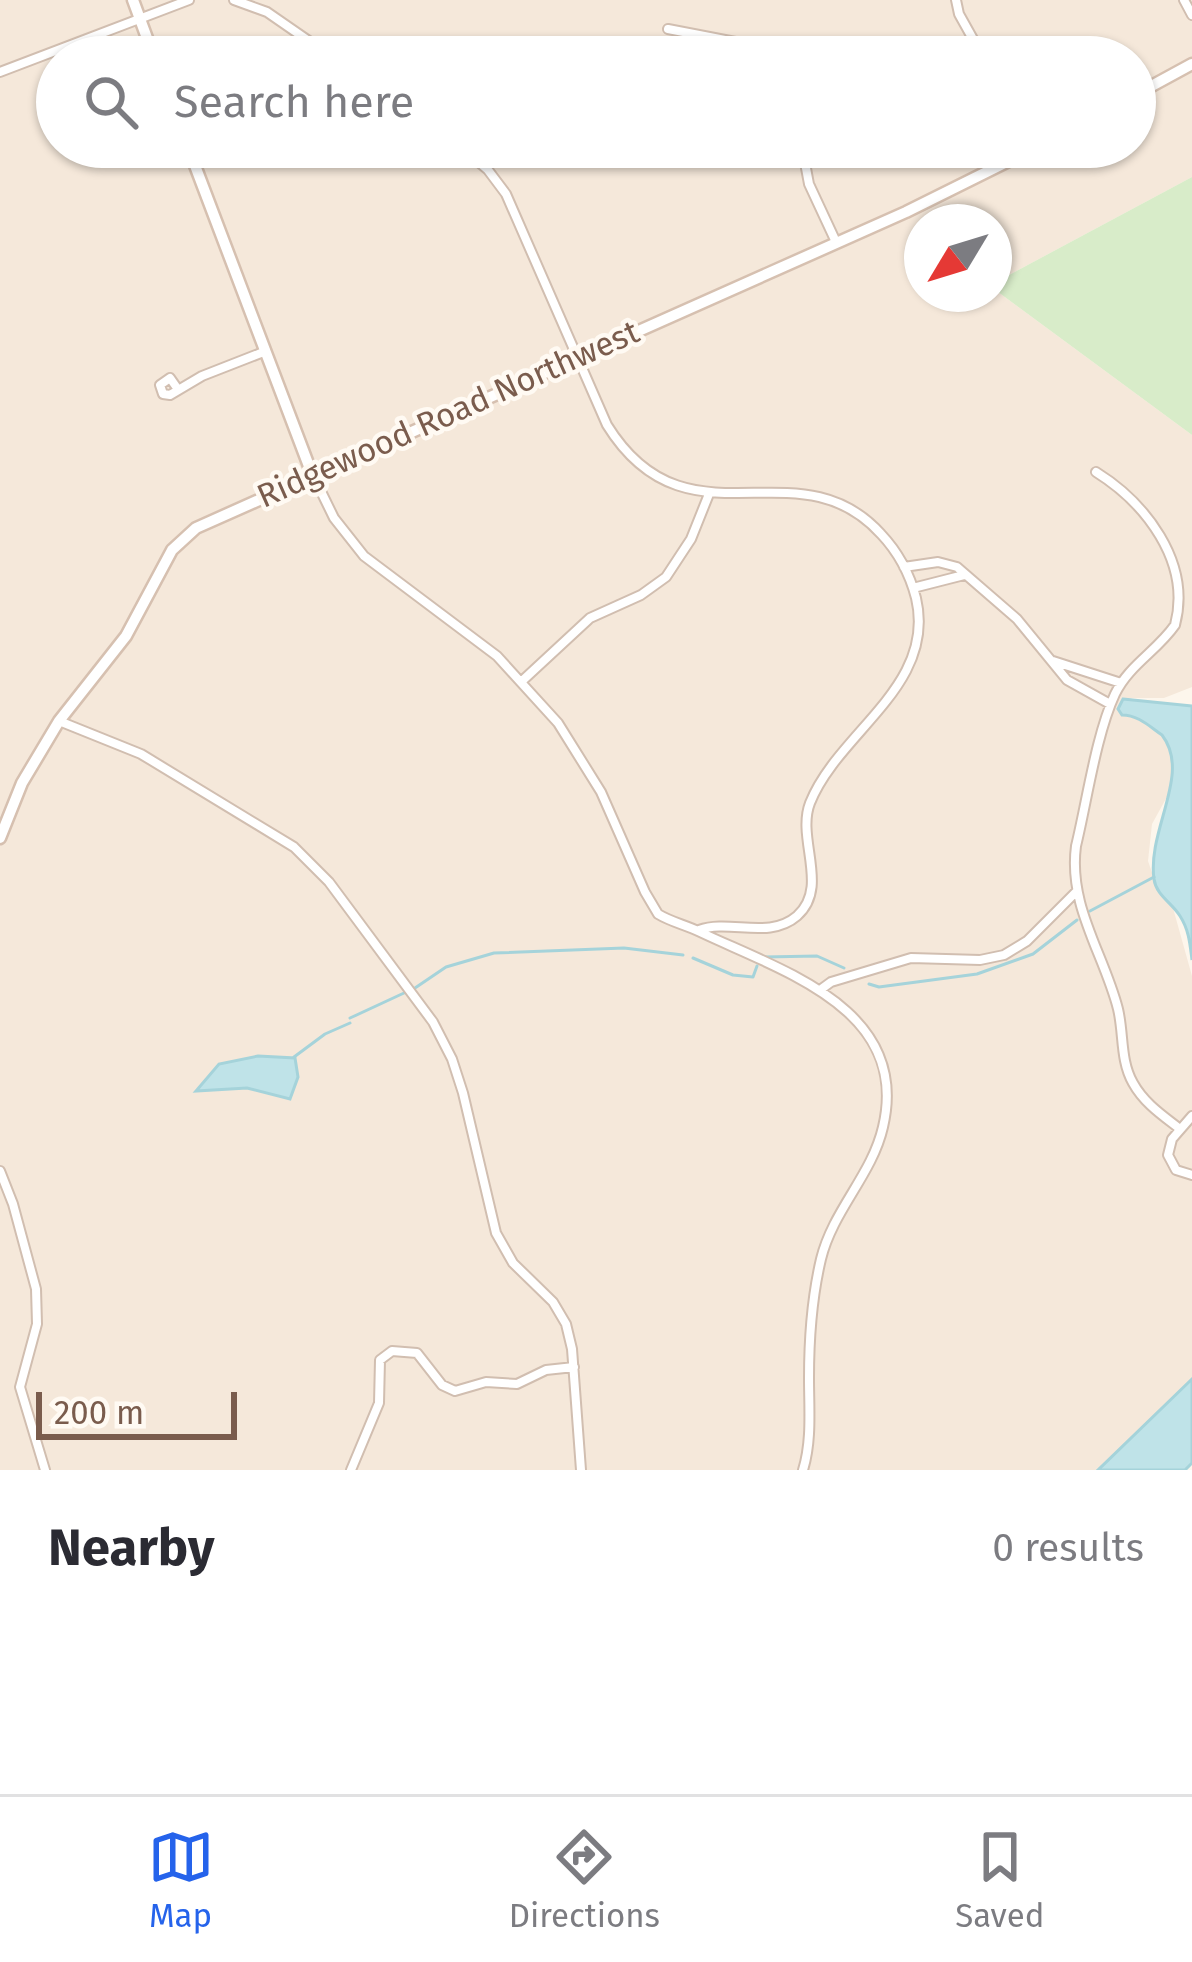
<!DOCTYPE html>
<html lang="en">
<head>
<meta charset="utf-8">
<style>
  body { margin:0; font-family:"Fira Sans",sans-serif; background:#f7f7f7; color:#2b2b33 }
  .compass { position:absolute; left:904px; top:204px; width:108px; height:108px; border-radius:50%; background:#fff; box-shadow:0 3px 9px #0004; rotate:232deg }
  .scale { position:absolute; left:36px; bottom:30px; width:201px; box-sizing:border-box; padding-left:12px; border:6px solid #7a5c4d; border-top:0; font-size:33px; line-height:42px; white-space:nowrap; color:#7a5c4d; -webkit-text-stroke:9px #fffaf3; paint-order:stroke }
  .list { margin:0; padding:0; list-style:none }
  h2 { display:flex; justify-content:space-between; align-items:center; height:156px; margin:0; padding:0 48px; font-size:51px }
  h2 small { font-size:39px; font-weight:400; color:#7c7c81 }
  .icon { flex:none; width:66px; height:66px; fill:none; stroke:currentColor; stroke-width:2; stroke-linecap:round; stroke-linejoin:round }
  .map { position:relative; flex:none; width:1192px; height:1470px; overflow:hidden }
  .search { position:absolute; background:#fff; box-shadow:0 3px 9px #0004; left:36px; right:36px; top:36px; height:132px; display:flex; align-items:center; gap:30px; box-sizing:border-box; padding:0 42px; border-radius:66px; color:#7c7c81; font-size:45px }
  .sheet { height:324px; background:#fff }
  nav { display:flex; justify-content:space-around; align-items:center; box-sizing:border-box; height:168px; border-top:3px solid #e1e1e2; background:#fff; font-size:33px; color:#7c7c81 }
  nav a { display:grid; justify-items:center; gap:6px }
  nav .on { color:#2563eb }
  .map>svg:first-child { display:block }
  .residential { fill:#f5e8da; fill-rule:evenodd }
  .green { fill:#d8ecc9 }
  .water { fill:#bfe3e8; stroke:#a5d3da; stroke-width:3 }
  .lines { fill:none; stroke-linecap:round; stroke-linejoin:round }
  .stream { stroke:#a5d3da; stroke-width:3 }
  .street-casing { stroke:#d1beb0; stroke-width:12 }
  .secondary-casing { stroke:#d6c0b0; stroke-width:15 }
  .street { stroke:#fff; stroke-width:8 }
  .secondary { stroke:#fff; stroke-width:10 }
  .labels { text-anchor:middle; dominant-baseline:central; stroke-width:9; stroke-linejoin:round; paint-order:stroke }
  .street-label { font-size:33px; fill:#7a5c4d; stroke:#fffaf3 }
</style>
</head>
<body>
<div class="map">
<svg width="1192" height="1470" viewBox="0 0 1192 1470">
  <rect width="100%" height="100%" fill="#fdf6ec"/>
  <path class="residential" d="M0 0H1192V177L994 283V222H922V294H994V289L1192 435V687L1164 698H1131L1146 717 1172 736 1184 766 1152 824 1148 861 1157 887 1173 908 1192 976V1398L1122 1470H0ZM57 57H1135V147H57Z"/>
  <path class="green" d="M1192 177V435L994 289V283Z"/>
  <path class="water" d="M1123 699 1192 706V960C1190 944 1189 930 1180 916 1172 903 1156 895 1154 879 1147 829 1192 774 1162 735 1149 726 1138 715 1122 715L1118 709Z
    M258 1056 295 1058 298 1077 290 1099 247 1088 196 1091 219 1064Z
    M1192 1379V1463L1185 1470H1098Z"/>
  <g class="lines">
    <path class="stream" d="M1090 911 1154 877
      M764 957 817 956 844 968
      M693 958 733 975 753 977 757 966
      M869 984 879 987 977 974 1033 954 1077 920
      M415 988 446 967 494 953 624 948 683 955
      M350 1018 404 993
      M294 1057 325 1034 350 1023"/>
    <defs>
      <path id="street" d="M234 0 267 12 332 57
        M956 0 959 14 983 57
        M1184 0 1192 15
        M668 29 751 45 777 57
        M0 72 189 0
        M461 147 488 170 506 194 607 425C687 554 797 441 881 534 898 552 910 575 916 598 937 686 838 732 810 803 796 839 830 887 797 916 769 940 730 919 699 930
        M802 147 809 184 836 242
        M177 388 170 378 160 385 163 394 170 395 202 376 266 351
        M1096 472C1144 502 1192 561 1175 625 1157 651 1129 665 1115 694 1096 735 1087 801 1076 846 1068 906 1104 954 1118 1009 1124 1034 1120 1060 1133 1083 1144 1103 1162 1115 1180 1129
        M313 475 334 518 364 556 497 656 558 723 601 792 645 892 658 914C671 922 686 925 700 932 782 971 911 1009 883 1127 872 1175 833 1210 821 1259 812 1297 809 1340 809 1378 809 1409 812 1441 803 1470
        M904 567 938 562 957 567 1017 619 1067 680 1110 704
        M913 588 964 575
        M1053 661 1121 683
        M522 681 590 618 641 595 666 577 691 539 709 494
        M59 721 141 754 294 847 329 882 433 1022 452 1059 463 1093 496 1233 513 1263 553 1302 566 1324 572 1349 581 1470
        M820 990 831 982 911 958 980 960 1004 955 1027 941 1076 892
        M1192 1116 1172 1139 1168 1155 1176 1170 1192 1175
        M0 1171 13 1204 36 1289 37 1324 20 1387 45 1470
        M351 1470 379 1403 380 1360 392 1351 417 1353 442 1385 455 1391 486 1382 517 1384 546 1370 574 1367"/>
      <path id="secondary" d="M133 0 154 57
        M1135 95 1192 64
        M188 147 312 474
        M0 838 22 783 59 721 126 636 172 550 196 528 906 212 1037 147"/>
    </defs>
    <use href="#street" class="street-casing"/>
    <use href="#secondary" class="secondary-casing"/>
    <use href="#street" class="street"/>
    <use href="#secondary" class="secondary"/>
  </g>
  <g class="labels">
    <g class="street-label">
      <text transform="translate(448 414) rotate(-24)">Ridgewood Road Northwest</text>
    </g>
  </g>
</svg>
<svg class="compass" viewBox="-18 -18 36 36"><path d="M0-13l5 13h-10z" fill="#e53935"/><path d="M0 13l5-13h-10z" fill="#7c7c81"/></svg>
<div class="scale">200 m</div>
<div class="search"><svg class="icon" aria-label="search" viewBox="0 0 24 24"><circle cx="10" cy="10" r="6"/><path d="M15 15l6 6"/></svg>Search here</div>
</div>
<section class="sheet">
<h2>Nearby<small>0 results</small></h2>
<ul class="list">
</ul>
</section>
<nav>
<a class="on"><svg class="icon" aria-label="map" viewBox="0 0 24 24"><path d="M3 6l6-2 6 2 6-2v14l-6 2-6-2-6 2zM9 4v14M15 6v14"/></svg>Map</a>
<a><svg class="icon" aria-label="directions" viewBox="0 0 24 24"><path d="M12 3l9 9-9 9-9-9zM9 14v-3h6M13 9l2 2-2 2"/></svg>Directions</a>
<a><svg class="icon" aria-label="saved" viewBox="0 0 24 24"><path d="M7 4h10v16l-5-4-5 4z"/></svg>Saved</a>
</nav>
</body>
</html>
